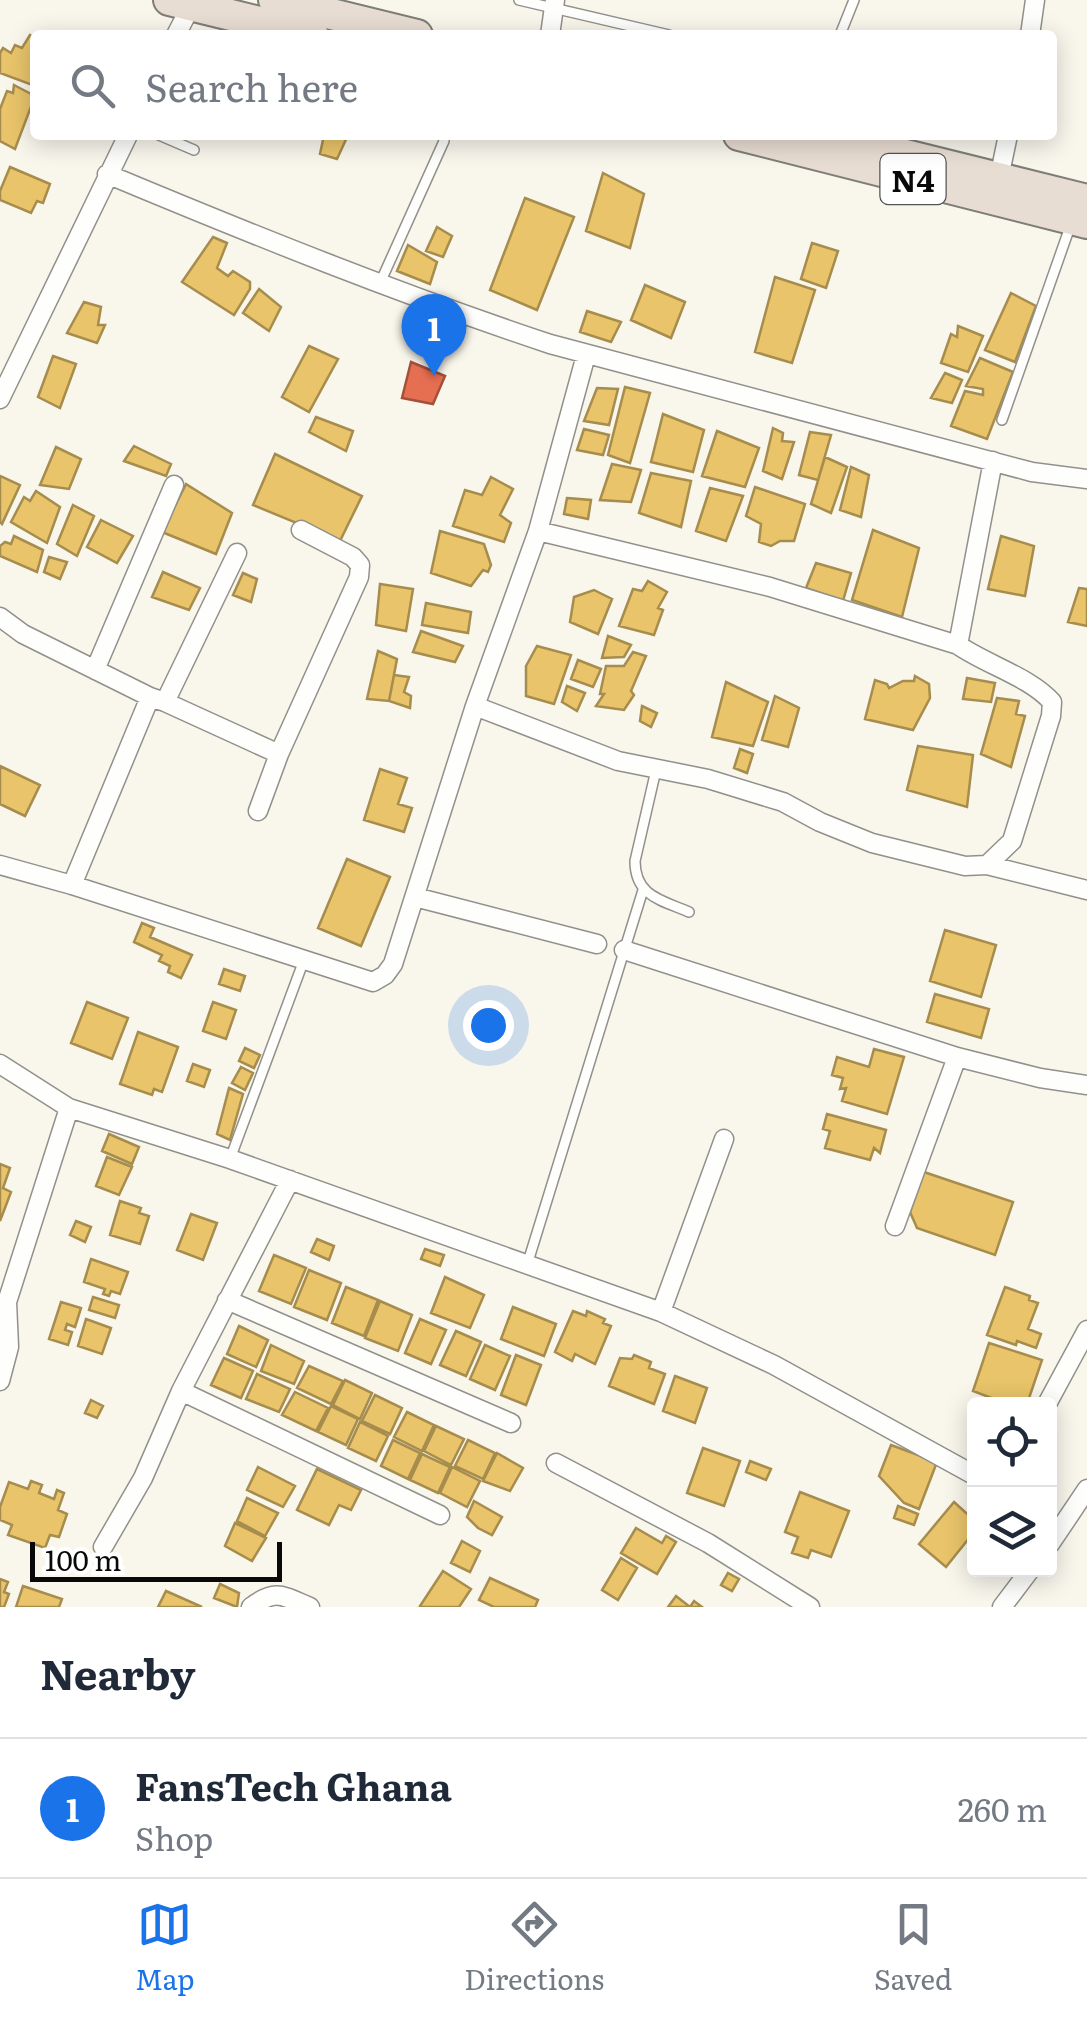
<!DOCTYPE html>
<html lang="en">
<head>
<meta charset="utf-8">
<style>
  body { margin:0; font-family:Literata,serif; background:#f6f6f7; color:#1f2937 }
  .controls { position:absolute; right:30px; bottom:30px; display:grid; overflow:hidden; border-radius:10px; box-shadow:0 5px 25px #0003 }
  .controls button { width:90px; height:90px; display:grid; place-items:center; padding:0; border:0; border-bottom:2px solid #e0e1e3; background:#fff; color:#1f2937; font:50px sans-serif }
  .scale { position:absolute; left:30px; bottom:25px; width:252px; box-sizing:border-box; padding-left:10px; border:5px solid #090909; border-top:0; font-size:28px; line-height:35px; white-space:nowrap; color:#090909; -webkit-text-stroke:8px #fff; paint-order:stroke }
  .you { position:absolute; left:488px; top:1025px; width:35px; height:35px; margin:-25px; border:8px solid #fff; border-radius:50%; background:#1a73e8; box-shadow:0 0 0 15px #1a73e833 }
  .badge { display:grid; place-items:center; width:65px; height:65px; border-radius:50%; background:#1a73e8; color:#fff; font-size:32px; font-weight:700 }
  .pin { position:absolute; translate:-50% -82px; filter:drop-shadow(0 2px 5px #0008) }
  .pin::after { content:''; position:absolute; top:52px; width:35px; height:30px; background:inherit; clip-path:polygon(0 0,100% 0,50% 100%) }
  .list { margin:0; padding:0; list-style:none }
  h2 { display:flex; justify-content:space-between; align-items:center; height:130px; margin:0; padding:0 40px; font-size:42px }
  h2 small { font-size:32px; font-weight:400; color:#747a83 }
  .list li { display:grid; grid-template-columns:65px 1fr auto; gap:30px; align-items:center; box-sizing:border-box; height:140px; padding:0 40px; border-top:2px solid #e0e1e3 }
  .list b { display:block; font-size:38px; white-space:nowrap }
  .list p { margin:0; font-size:32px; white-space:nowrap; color:#747a83 }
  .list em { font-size:32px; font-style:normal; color:#747a83 }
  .icon { flex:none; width:55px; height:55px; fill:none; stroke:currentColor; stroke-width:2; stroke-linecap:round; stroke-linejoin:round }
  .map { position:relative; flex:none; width:1087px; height:1607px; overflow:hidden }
  .search { position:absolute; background:#fff; box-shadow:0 5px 25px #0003; left:30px; right:30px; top:30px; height:110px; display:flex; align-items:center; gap:25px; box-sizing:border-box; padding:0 35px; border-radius:10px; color:#747a83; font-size:38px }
  .sheet { height:270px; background:#fff }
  nav { display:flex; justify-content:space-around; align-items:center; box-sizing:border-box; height:140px; border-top:2px solid #e0e1e3; background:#fff; font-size:28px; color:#747a83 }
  nav a { display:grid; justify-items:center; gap:5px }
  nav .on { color:#1a73e8 }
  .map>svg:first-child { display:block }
  .homes { fill:#e9c46a; stroke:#a68c4d; stroke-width:2.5 }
  .shops { fill:#e76f51; stroke:#a4503b; stroke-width:2.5 }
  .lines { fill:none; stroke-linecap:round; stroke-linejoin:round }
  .lane-casing { stroke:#91908b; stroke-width:12 }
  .street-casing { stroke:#91908b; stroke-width:21 }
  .highway-casing { stroke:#7e7d78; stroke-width:34 }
  .lane { stroke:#fefefc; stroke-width:9 }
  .street { stroke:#fefefc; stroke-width:18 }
  .highway { stroke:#e8ddd2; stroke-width:30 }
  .labels { text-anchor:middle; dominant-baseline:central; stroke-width:10; stroke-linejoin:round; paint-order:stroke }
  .shield { fill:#fff; stroke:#535353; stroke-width:2.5 }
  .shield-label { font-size:30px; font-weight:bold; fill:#090909 }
</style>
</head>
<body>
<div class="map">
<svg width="1087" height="1607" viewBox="0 0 1087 1607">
  <rect width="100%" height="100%" fill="#f9f6ec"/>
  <path class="homes" d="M30 35 35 38V86L0 73V53L3 48 11 53 15 45 22 48Z
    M14 85 35 96 15 149 0 141V109L7 91 13 93Z
    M324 135H348L337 159 320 154Z
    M10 167 50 184 43 203 37 201 31 213 0 200V191Z
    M603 173 644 194 630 248 586 231Z
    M525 198 574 217 537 310 490 290Z
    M437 227 452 236 443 257 426 251Z
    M213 237 227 243 217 268 228 276 233 271 250 282V289L234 315 182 282Z
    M812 243 838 251 826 288 801 279Z
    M408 245 437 262 430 284 397 271Z
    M775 277 815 290 792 363 755 352Z
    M645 285 685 302 671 338 631 320Z
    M259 289 281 307 269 331 243 313Z
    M1011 293 1036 306 1015 362 985 350Z
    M84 302 101 307 98 325H105L97 343 67 333Z
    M587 311 621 322 611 342 580 332Z
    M958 326 983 336 968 372 941 363 951 334 957 337Z
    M309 346 338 359 309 412 282 397Z
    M53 356 76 364 60 408 38 397Z
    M980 358 1013 372 987 439 951 426 965 391 983 395V389L966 386Z
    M945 373 962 380 952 403 931 398Z
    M625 387 650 393 630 463 608 455Z
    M597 388 618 389 609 425 584 421Z
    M663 414 704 430 693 472 651 462Z
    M316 417 353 431 346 451 309 432Z
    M773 428 783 433 782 441 794 442 782 479 763 471Z
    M584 429 609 435 603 455 577 450Z
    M717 431 759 448 745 487 702 476Z
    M810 432 831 435 818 480 799 475Z
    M134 446 171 464 166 476 124 461Z
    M56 447 81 459 69 489 40 485Z
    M275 454 362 496 340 541 253 505Z
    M825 457 847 467 831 513 811 504Z
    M612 464 641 470 631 502 600 500Z
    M851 467 869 475 861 517 840 510Z
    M651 473 691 481 681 527 639 513Z
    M0 476 20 485 2 524 0 522Z
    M491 477 513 489 500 515 511 523 504 542 453 526 465 490 482 495Z
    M186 484 232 513 216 554 162 532Z
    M755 487 805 504 794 541H780L771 546 759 542 761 524 746 516Z
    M710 488 743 496 726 541 696 531Z
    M36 491 60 507 47 543 11 522 24 497 30 501Z
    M567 498 591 500 588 519 564 514Z
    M73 505 94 516 77 556 57 544Z
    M101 520 133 536 117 563 87 547Z
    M873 530 919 548 902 617 852 600Z
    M440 531 484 544 491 565 488 572 483 570 471 586 431 573Z
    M14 536 43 550 37 572 0 556V546L5 542 11 544Z
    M1001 536 1034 546 1025 596 988 589Z
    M49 557 67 562 60 579 44 572Z
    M816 563 851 573 843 601 806 588Z
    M163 572 200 588 189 610 152 597Z
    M243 573 257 579 251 602 233 595Z
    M648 581 667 592 658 608 663 610 654 635 619 626 633 589 642 591Z
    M380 584 413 589 406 631 376 625Z
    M1079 588 1087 589V626L1068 622Z
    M594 590 612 599 598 634 570 622 574 597Z
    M426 603 471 612 468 633 422 625Z
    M421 631 463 646 455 662 413 652Z
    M608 636 631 645 624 657 602 658Z
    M537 646 571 655 554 704 526 696V666Z
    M378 651 397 659 389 701 367 699Z
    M633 652 646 656 631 691 634 695 624 710 596 706 604 694H600L606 666H624Z
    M578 660 601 669 593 687 571 679Z
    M394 675 409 677 404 692 411 696 410 708 389 701Z
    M915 676 929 684 930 698 913 730 865 719 875 680 887 684 889 688 903 681H914Z
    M967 678 995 683 991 702 963 699Z
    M726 682 768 702 753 746 712 737Z
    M567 686 585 693 577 711 562 702Z
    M775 696 799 708 788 747 762 740Z
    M997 698 1019 701 1016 714 1025 716 1011 767 981 754Z
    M642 706 657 713 651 727 640 721Z
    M918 746 973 755 967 807 907 790Z
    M740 749 753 754 747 773 734 768Z
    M0 766 40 785 25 816 0 804Z
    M380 769 407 778 398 804 412 808 404 832 364 820Z
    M347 859 390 877 361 946 318 928Z
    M142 923 154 928 150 937 192 955 181 978 168 972 170 966 159 961 162 955 134 942Z
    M945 930 996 945 981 997 930 981Z
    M224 969 245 976 240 991 219 984Z
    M935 994 989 1009 981 1038 927 1022Z
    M87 1002 128 1018 112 1059 71 1043Z
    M213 1002 236 1010 226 1039 203 1031Z
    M138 1032 178 1047 162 1092 154 1089 152 1095 120 1084Z
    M245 1048 260 1055 254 1068 239 1061Z
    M874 1049 904 1057 887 1114 842 1101 846 1088 840 1089 843 1078 832 1075 837 1057 869 1067Z
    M193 1064 210 1070 204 1087 187 1081Z
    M241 1067 253 1073 245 1090 232 1083Z
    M229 1088 243 1094 230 1140 217 1134Z
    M827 1114 886 1130 880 1153 874 1148 870 1160 825 1148 830 1131 823 1129Z
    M109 1134 139 1147 132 1164 102 1151Z
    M107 1157 132 1167 119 1195 96 1186Z
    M0 1164 10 1168 3 1188 11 1192 0 1221Z
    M924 1172 1013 1202 995 1255 917 1228 910 1212Z
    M120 1201 141 1208 139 1213 149 1216 140 1244 110 1235Z
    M191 1214 217 1223 203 1260 177 1250Z
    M76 1221 91 1227 85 1242 70 1235Z
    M317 1239 334 1246 329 1260 311 1252Z
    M425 1249 444 1255 440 1266 421 1259Z
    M274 1255 306 1268 291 1304 259 1291Z
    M91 1259 128 1272 120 1294 111 1291 109 1296 103 1294 105 1289 84 1282Z
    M309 1270 341 1283 327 1320 294 1307Z
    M445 1277 484 1295 470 1328 431 1313Z
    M346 1287 378 1300 364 1336 332 1323Z
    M1005 1287 1030 1296 1029 1300 1038 1303 1028 1329 1041 1334 1036 1348 1017 1341 1016 1345 987 1335Z
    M93 1297 119 1305 115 1318 89 1310Z
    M380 1301 412 1315 398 1351 365 1338Z
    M61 1302 81 1308 75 1327 67 1324 65 1330 72 1332 68 1345 49 1339Z
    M513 1307 556 1324 544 1356 501 1339Z
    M573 1311 586 1316 587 1311 605 1319 603 1323 611 1326 595 1364 575 1354 572 1361 555 1352Z
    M86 1319 111 1328 102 1354 78 1346Z
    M420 1319 446 1330 431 1364 405 1353Z
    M239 1326 268 1340 256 1367 227 1354Z
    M456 1331 481 1342 466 1376 440 1365Z
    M989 1343 1042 1360 1027 1404 1013 1401 1012 1404H1007L973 1391Z
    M271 1345 304 1361 294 1384 261 1371Z
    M485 1345 510 1356 495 1390 470 1379Z
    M516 1355 541 1365 526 1405 501 1395Z
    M634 1355 651 1362 649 1368 665 1374 654 1404 609 1386 620 1358 632 1359Z
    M224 1358 253 1371 241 1398 211 1385Z
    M309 1366 343 1381 331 1404 297 1388Z
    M257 1374 290 1389 279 1412 246 1399Z
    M675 1376 707 1388 695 1423 663 1411Z
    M345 1380 372 1393 360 1419 333 1405Z
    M295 1392 328 1408 316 1431 282 1415Z
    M375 1395 402 1408 390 1434 362 1421Z
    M91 1400 103 1406 97 1418 85 1413Z
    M331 1406 358 1419 346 1445 318 1432Z
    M407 1412 434 1425 422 1451 394 1437Z
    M360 1422 388 1436 376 1461 348 1448Z
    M436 1426 464 1439 451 1465 424 1451Z
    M393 1440 420 1453 408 1479 381 1466Z
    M468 1440 495 1453 483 1479 455 1466Z
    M891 1445 937 1462 919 1509 904 1503 879 1476Z
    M703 1448 740 1461 724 1506 687 1493Z
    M497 1453 523 1468 510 1491 483 1481Z
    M422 1454 450 1467 438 1493 410 1480Z
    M750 1461 771 1469 766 1480 746 1472Z
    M258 1467 295 1486 283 1507 247 1490Z
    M452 1467 480 1481 467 1507 440 1493Z
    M317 1469 361 1490 351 1510 339 1505 329 1525 297 1510Z
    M31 1481 42 1485 39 1493 54 1499 57 1490 64 1493 58 1510 67 1514 59 1537 50 1535 45 1548 8 1535 12 1525 0 1520V1507L9 1482 28 1489Z
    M800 1492 849 1511 831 1557 811 1550 808 1558 792 1553 798 1537 785 1532Z
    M247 1498 278 1513 265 1536 237 1521Z
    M474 1501 502 1517 492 1535 478 1528 467 1517Z
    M954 1502 974 1520V1532L946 1567 919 1544Z
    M898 1506 918 1514 914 1525 894 1518Z
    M235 1523 266 1538 252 1561 225 1546Z
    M636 1528 662 1543 666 1536 676 1542 657 1574 621 1553Z
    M462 1541 480 1551 470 1572 451 1563Z
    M621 1558 637 1568 618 1600 602 1590Z
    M443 1571 471 1589 459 1607H422L420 1606Z
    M728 1573 739 1579 732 1591 721 1585Z
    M490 1578 538 1600 535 1607H494L479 1600Z
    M0 1579 8 1582 4 1592 9 1594 4 1607H0Z
    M220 1584 239 1593 237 1607 214 1598Z
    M23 1586 62 1599 59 1607H16Z
    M166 1591 202 1607H158Z
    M676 1596 690 1607 694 1601 702 1607H668Z"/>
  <path class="shops" d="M411 362 445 376 433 404 402 398Z"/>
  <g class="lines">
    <defs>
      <path id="lane" d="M519 0 669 35
        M840 35 854 0
        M159 135 194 150
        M380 283 444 141
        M1002 420 1071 224
        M656 770 635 861C635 896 661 900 689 912
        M230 1159 304 960
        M527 1265 643 890"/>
      <path id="street" d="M176 35 191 6
        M550 35 555 0
        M1030 35 1035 0
        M107 174C253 235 400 294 550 344L1032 472 1087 479
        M999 178 1008 135
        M0 399 128 135
        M0 617 23 634 150 697 165 702 279 754
        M958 645 993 461
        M95 670 174 485
        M165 702 237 553
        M475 706 618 761 708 779 783 802 820 822 872 843 965 866 987 865 1012 841 1051 716 1052 702C1030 677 987 665 958 645L770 587 538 531
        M258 811 279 754 359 577 360 565 353 557 301 530
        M0 865 72 885 373 982 385 975 393 964 475 706 538 531 586 355
        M987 865 1087 890
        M72 885 150 697
        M415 897 597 944
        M624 950 957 1057 1040 1078 1087 1085
        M0 1064 69 1108 230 1159 661 1312 774 1365 974 1475
        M895 1226 957 1057
        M227 1300 511 1423
        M661 1312 724 1139
        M0 1381 9 1347 7 1302 69 1108
        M181 1391 440 1515
        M1047 1404 1087 1330
        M556 1463 708 1543 810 1607
        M1050 1544 1087 1489
        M103 1547 143 1478 181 1391 290 1180
        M251 1607C276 1588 283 1596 310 1607
        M1002 1607 1030 1570"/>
      <path id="highway" d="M169 0 313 35
        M274 0 417 35
        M739 135 1087 223
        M825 135 1087 200"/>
    </defs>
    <use href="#lane" class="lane-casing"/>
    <use href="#street" class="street-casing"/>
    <use href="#highway" class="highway-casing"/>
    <use href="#lane" class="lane"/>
    <use href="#street" class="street"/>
    <use href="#highway" class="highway"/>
  </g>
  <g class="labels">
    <rect class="shield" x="880.5" y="154" width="65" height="50" rx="8"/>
    <g class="shield-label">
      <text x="913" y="179">N4</text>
    </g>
  </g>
</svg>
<div class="controls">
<button><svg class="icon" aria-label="locate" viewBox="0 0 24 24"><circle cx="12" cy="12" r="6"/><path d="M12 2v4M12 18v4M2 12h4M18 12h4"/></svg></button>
<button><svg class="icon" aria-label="layers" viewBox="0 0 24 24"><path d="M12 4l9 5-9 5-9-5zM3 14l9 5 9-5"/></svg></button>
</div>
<div class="scale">100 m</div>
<div class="you"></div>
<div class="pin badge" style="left:434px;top:376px">1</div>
<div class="search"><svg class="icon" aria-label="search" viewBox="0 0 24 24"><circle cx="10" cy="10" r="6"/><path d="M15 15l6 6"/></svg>Search here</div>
</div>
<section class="sheet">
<h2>Nearby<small></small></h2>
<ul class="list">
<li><span class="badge">1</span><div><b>FansTech Ghana</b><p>Shop</p></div><em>260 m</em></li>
</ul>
</section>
<nav>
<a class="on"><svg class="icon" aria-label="map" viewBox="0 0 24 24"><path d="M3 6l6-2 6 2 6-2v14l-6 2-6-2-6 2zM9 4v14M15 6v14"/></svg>Map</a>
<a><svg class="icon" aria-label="directions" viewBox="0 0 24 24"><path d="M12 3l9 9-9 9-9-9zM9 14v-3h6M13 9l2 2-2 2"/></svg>Directions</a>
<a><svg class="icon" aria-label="saved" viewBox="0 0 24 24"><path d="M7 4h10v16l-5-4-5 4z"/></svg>Saved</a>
</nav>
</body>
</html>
